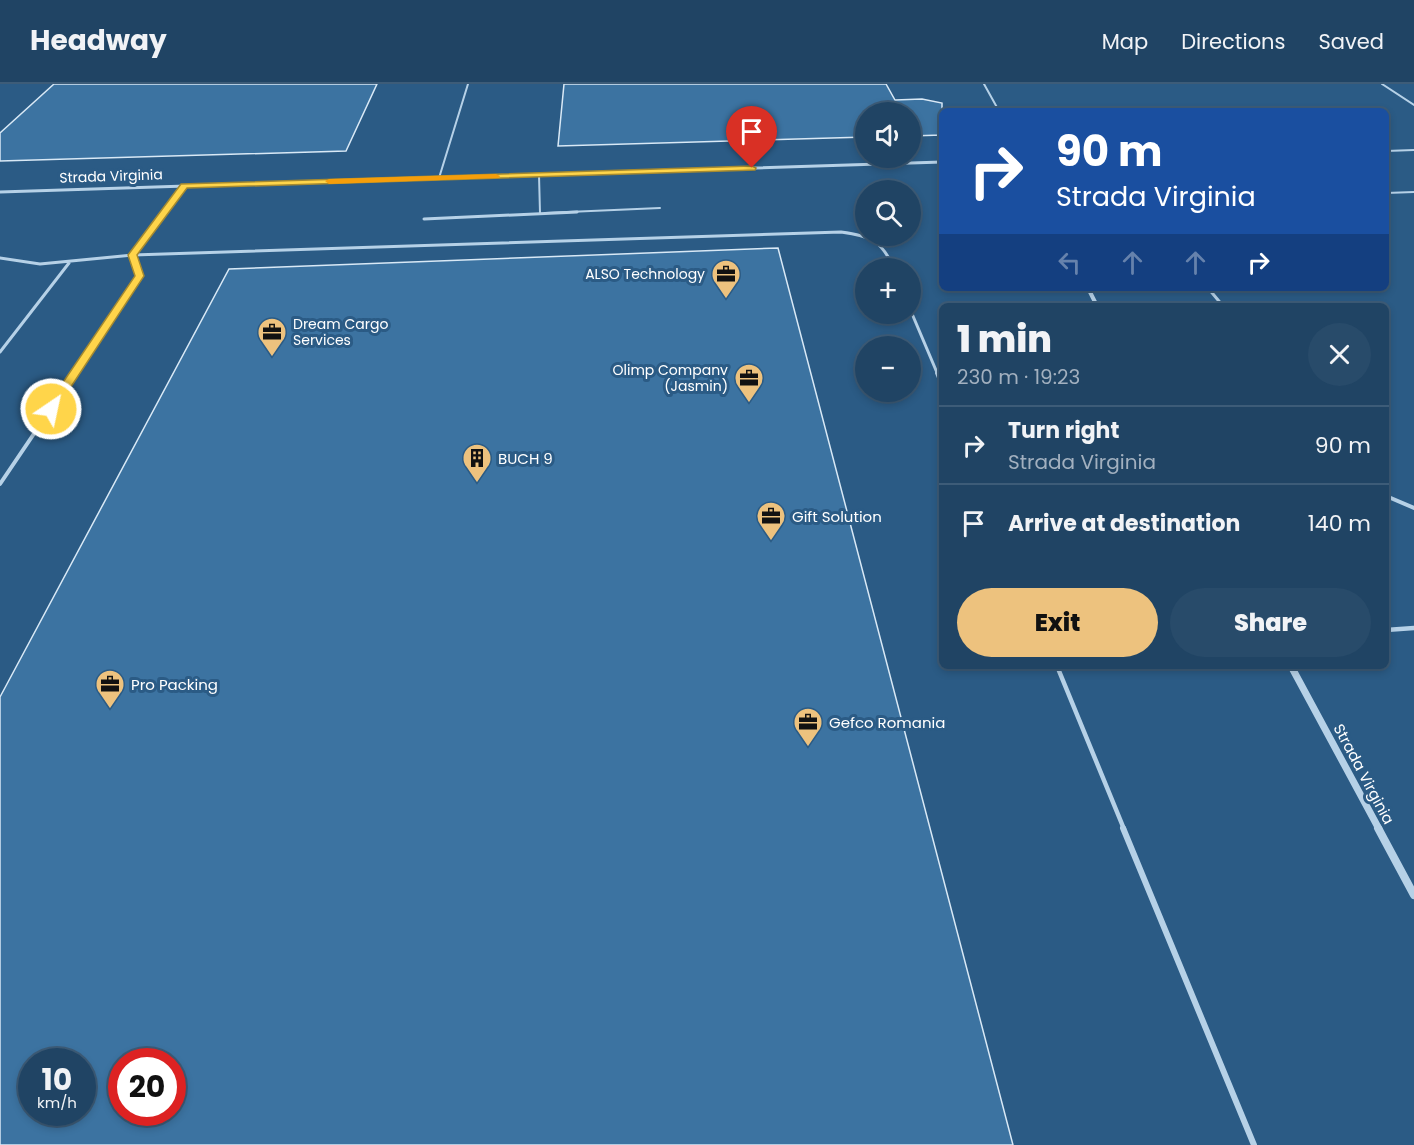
<!DOCTYPE html>
<meta charset="utf-8">
<style>
body{margin:0;font-family:Poppins,sans-serif;background:#284b6a;color:#f1f3f6;height:100vh;display:flex;flex-direction:column;font-size:22px;white-space:nowrap}
*{box-sizing:border-box;margin:0}
p{font-size:20px;color:#a2b0bf}
.icon{flex:none;width:33px;height:33px;fill:none;stroke:currentColor;stroke-width:2;stroke-linecap:round;stroke-linejoin:round}
.map{position:relative;flex:1;overflow:hidden}
.sheet{position:absolute;left:939px;top:219px;width:450px;height:366px;display:flex;flex-direction:column;background:#204464;border-radius:9px;box-shadow:0 3px 9px #0003,0 0 0 2px #3d5c78}
.sheet>*{flex:none}
.guide{position:absolute;left:939px;top:24px;width:450px;height:183px;border-radius:9px;box-shadow:0 3px 9px #0003,0 0 0 2px #3d5c78;background:#1a4fa0;color:#fff;overflow:hidden}
.fabs{position:absolute;left:855px;top:18px;display:grid;gap:12px}
.fabs a{display:grid;place-items:center;width:66px;height:66px;border-radius:50%;background:#204464;box-shadow:0 3px 9px #0003,0 0 0 2px #3d5c78;font-size:30px}
.speed{position:absolute;left:18px;top:964px;display:flex;gap:12px;font-size:30px;font-weight:700;text-align:center}
.speed>*{display:grid;place-content:center;width:78px;height:78px;border-radius:50%;background:#204464;box-shadow:0 3px 9px #0003,0 0 0 2px #3d5c78;line-height:1}
.speed small{font-size:15px;font-weight:400}
.speed .limit{border:9px solid #d22;background:#fff;color:#111}
.pin{position:absolute;display:grid;place-items:center;width:51px;height:51px;color:#fff;margin:-62px -26px;border-radius:50% 50% 50% 0;rotate:-45deg;box-shadow:0 0 6px #0007}
.pin .icon{rotate:45deg}
.me{position:absolute;width:66px;margin:-33px;rotate:34deg;stroke-linejoin:round;filter:drop-shadow(0 0 4px #0008)}
.turn{display:flex;align-items:center;gap:21px;height:126px;padding:0 18px;font-size:27px}
.turn .icon{width:78px;height:78px;stroke-width:2.5}
.turn b{display:block;font-size:42px;line-height:51px}
.lanes{display:flex;align-items:center;height:57px;padding:0 18px;background:#0003;justify-content:center;gap:30px;direction:ltr}
.lanes .off{opacity:.35}
.round{display:grid;place-items:center;flex:none;width:63px;height:63px;border-radius:32px;background:#284b6a}
.headline{display:flex;align-items:center;justify-content:space-between;height:102px;padding:0 18px}
h1{font-size:36px;font-weight:800;line-height:45px}
.cta{display:flex;gap:12px;margin-top:auto;padding:12px 18px}
.cta a{flex:1;height:69px;border-radius:36px;background:#edc27e;color:#111;font-size:24px;font-weight:800;line-height:69px;text-align:center}
.cta a+a{background:#284b6a;color:#f1f3f6}
ul{padding:0;list-style:none}
li{display:flex;align-items:center;gap:18px;height:78px;padding:0 18px;border-top:2px solid #3d5c78}
li div{flex:1}
li b{display:block;font-size:22px}
li em{font-style:normal}
header{display:flex;align-items:center;gap:36px;box-sizing:border-box;height:84px;padding:0 30px;background:#204464;border-bottom:2px solid #3d5c78}
header strong{font-size:28px}
nav{display:flex;gap:33px;margin-inline-start:auto;font-size:21px}
.map>svg:first-child{display:block}
.building{fill:#3c73a1;stroke:#d9e9f6;stroke-width:1.5;fill-rule:evenodd}
.lines{fill:none;stroke-linecap:round;stroke-linejoin:round}
.service-far4{stroke:#b6d1e7;stroke-width:2}
.service-far3{stroke:#b6d1e7;stroke-width:3}
.service-far2{stroke:#b6d1e7;stroke-width:4}
.service-far1{stroke:#b6d1e7;stroke-width:4.5}
.service{stroke:#b6d1e7;stroke-width:6}
.minor-far3{stroke:#b6d1e7;stroke-width:3}
.minor-far2{stroke:#b6d1e7;stroke-width:4}
.minor-far1{stroke:#b6d1e7;stroke-width:7}
.minor{stroke:#b6d1e7;stroke-width:8}
.route{fill:#ffd54a;stroke:#a68a30;stroke-width:1.5}
.slow{fill:#f59e0b}
.labels{text-anchor:middle;dominant-baseline:central;stroke-width:6;stroke-linejoin:round;paint-order:stroke}
.far-street-label{font-size:14px;fill:#fff;stroke:#2b5b85}
.far-poi-label{font-size:14px;fill:#fff;stroke:#2b5b85;text-anchor:end}
.poi-label{font-size:15px;fill:#fff;stroke:#2b5b85;text-anchor:start}
.street-label{font-size:15px;fill:#fff;stroke:#2b5b85}
</style>
<header>
<strong>Headway</strong>
<nav><a>Map</a><a>Directions</a><a>Saved</a></nav>
</header>
<div class="map">
<svg width="1414" height="1061" viewBox="0 0 1414 1061">
<rect width="100%" height="100%" fill="#2b5b85"/>
<path class="building" d="M54,0H377L346,67L0,77V49Z
M564,0H886L895,16L922,15L942,19V51L910,52V28H866V53L558,62Z
M778,164L1013,1061H0V613L229,185ZM32,978H82V1029H32ZM122,978H172V1029H122Z"/>
<g class="lines">
<path class="service-far4" d="M984,0L999,27
M1382,0L1414,21
M1386,67L1414,66
M539,91L540,129
M439,94L468,0
M1386,109L1414,108
M164,129L184,102
M545,129L660,124"/>
<path class="service-far3" d="M424,135L577,128
M133,171L165,128
M0,174L40,180L133,171L841,148C871,152 881,156 894,184
M1208,204L1223,222
M910,225L938,291
M0,268L69,179
M74,291L140,192L133,171"/>
<path class="service-far2" d="M937,289L942,301
M0,400L75,289
M1386,412L1414,424"/>
<path class="service-far1" d="M1386,546L1414,544
M1057,582L1124,745"/>
<path class="service" d="M1123,744L1254,1061"/>
<path class="minor-far3" d="M0,108L942,78"/>
<path class="minor-far2" d="M1088,204L1097,222"/>
<path class="minor-far1" d="M1291,582L1379,745"/>
<path class="minor" d="M1378,744L1414,811"/>
</g>
<path class="route" d="M752,82L756,84L755,86L187,104L137,171L144,192L55,327L51,328L45,325L135,192L128,171L181,100Z"/>
<path class="slow" d="M496,90L500,92L499,94L329,100L325,97L329,95Z"/>
<defs>
<g id="office-pin" transform="scale(1.5)"><path d="M0 17L-7.5 6A9.5 9.5 0 1 1 7.5 6Z" fill="#edc27e" stroke="#2b5b85"/><path d="M-6-3h4V-5.5h4V-3h4V5H-6ZM-1-4.5V-3h2v-1.5ZM-6 0V1H6V0Z" fill="#111"/></g>
<g id="building-pin" transform="scale(1.5)"><path d="M0 17L-7.5 6A9.5 9.5 0 1 1 7.5 6Z" fill="#edc27e" stroke="#2b5b85"/><path d="M-4-6H4V6H1V3H-1V6H-4ZM-2.5-4.3h1.7v1.8h-1.7ZM.8-4.3h1.7v1.8H.8ZM-2.5-1h1.7V.8h-1.7ZM.8-1h1.7V.8H.8Z" fill="#111"/></g>
</defs>
<g fill-rule="evenodd">
<use href="#office-pin" x="726" y="190"/>
<use href="#office-pin" x="272" y="248"/>
<use href="#office-pin" x="749" y="294"/>
<use href="#building-pin" x="477" y="374"/>
<use href="#office-pin" x="771" y="432"/>
<use href="#office-pin" x="110" y="600"/>
<use href="#office-pin" x="808" y="638"/>
</g>
<g class="labels">
<g class="far-street-label">
<text transform="translate(111 92) rotate(-2)">Strada Virginia</text>
</g>
<g class="far-poi-label">
<text x="705" y="190">ALSO Technology</text>
<text x="293" y="240" text-anchor="start">Dream Cargo<tspan x="293" dy="16">Services</tspan></text>
<text x="728" y="286">Olimp Company<tspan x="728" dy="16">(Jasmin)</tspan></text>
</g>
<g class="poi-label">
<text x="498" y="374">BUCH 9</text>
<text x="792" y="432">Gift Solution</text>
<text x="131" y="600">Pro Packing</text>
<text x="829" y="638">Gefco Romania</text>
</g>
<g class="street-label">
<text transform="translate(1364 690) rotate(62)">Strada Virginia</text>
</g>
</g>
</svg>
<div class="fabs">
<a><svg class="icon" aria-label="sound" viewBox="0 0 24 24"><path d="M4 9h4l5-4v14l-5-4H4zM17 9q2 3 0 6"/></svg></a>
<a><svg class="icon" aria-label="search" viewBox="0 0 24 24"><circle cx="10" cy="10" r="6"/><path d="M15 15l6 6"/></svg></a>
<a>+</a>
<a>−</a>
</div>
<div class="speed"><div>10<small>km/h</small></div><div class="limit">20</div></div>
<div class="pin" style="left:752px;top:84px;background:#d93025"><svg class="icon" aria-label="arrive" viewBox="0 0 24 24"><path d="M6 21V4h12l-3 4 3 4H6"/></svg></div>
<svg class="me" style="left:51px;top:325px" viewBox="-20 -20 40 40"><circle r="17" fill="#ffd54a" stroke="#fff" stroke-width="3"/><path d="M0-11L8 9 0 5-8 9z" fill="#fff"/></svg>
<div class="guide">
<div class="turn"><svg class="icon" aria-label="right" viewBox="0 0 24 24"><path d="M7 20v-9h11M14 6l5 5-5 5"/></svg><div><b>90 m</b>Strada Virginia</div></div>
<div class="lanes"><svg class="icon off" aria-label="left" viewBox="0 0 24 24"><path d="M17 20v-9H6M10 6l-5 5 5 5"/></svg><svg class="icon off" aria-label="ahead" viewBox="0 0 24 24"><path d="M12 20V5M6 11l6-6 6 6"/></svg><svg class="icon off" aria-label="ahead" viewBox="0 0 24 24"><path d="M12 20V5M6 11l6-6 6 6"/></svg><svg class="icon" aria-label="right" viewBox="0 0 24 24"><path d="M7 20v-9h11M14 6l5 5-5 5"/></svg></div>
</div>
<section class="sheet">
<div class="headline"><div><h1>1 min</h1><p>230 m · 19:23</p></div><a class="round"><svg class="icon" aria-label="close" viewBox="0 0 24 24"><path d="M6 6l12 12M18 6L6 18"/></svg></a></div>
<ul>
<li><svg class="icon" aria-label="right" viewBox="0 0 24 24"><path d="M7 20v-9h11M14 6l5 5-5 5"/></svg><div><b>Turn right</b><p>Strada Virginia</p></div><em>90 m</em></li>
<li><svg class="icon" aria-label="arrive" viewBox="0 0 24 24"><path d="M6 21V4h12l-3 4 3 4H6"/></svg><div><b>Arrive at destination</b></div><em>140 m</em></li>
</ul>
<div class="cta"><a>Exit</a><a>Share</a></div>
</section>
</div>
